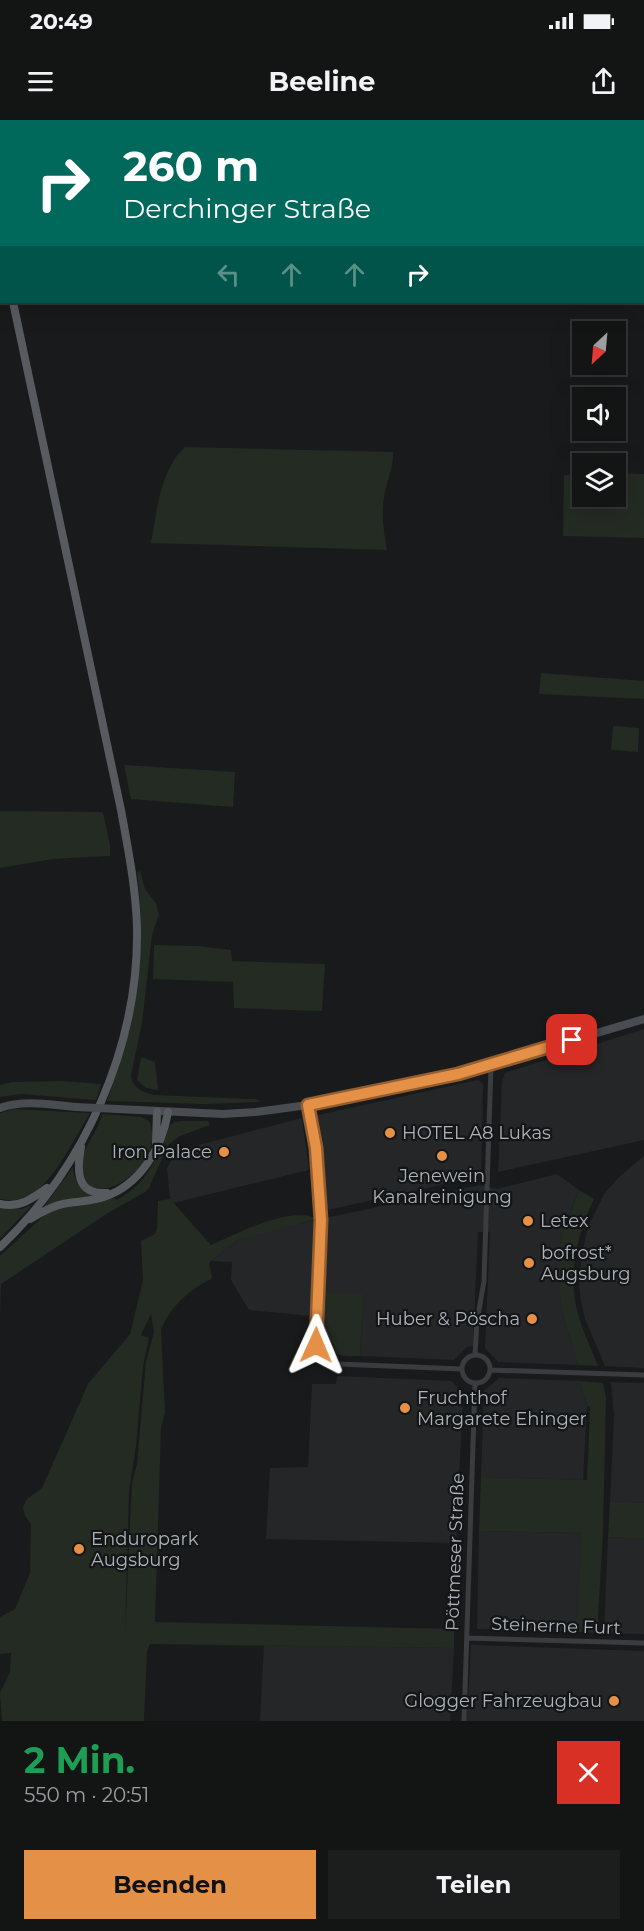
<!DOCTYPE html>
<html lang="de">
<meta charset="utf-8">
<style>
body{margin:0;font-family:Montserrat,sans-serif;background:#1c1d1d;color:#f1f3f6;height:100vh;display:flex;flex-direction:column;font-size:22px;white-space:nowrap}
*{box-sizing:border-box;margin:0}
p{font-size:20px;color:#9d9ea0}
.icon{flex:none;width:33px;height:33px;fill:none;stroke:currentColor;stroke-width:2;stroke-linecap:round;stroke-linejoin:round}
.map{position:relative;height:1601px;overflow:hidden}
.drawer{display:flex;flex-direction:column;background:#131414;flex:1}
.drawer>*{flex:none}
.banner{position:absolute;left:0px;top:0px;width:645px;height:183px;box-shadow:0 6px 24px #0002,0 0 0 2px #323334;background:#00695c;color:#fff;overflow:hidden}
.needle{width:39px;rotate:206deg}
.buttons{position:absolute;left:572px;top:201px;display:grid;gap:12px}
.buttons a{display:grid;place-items:center;width:54px;height:54px;border-radius:0px;background:#131414;box-shadow:0 6px 24px #0002,0 0 0 2px #323334;font-size:30px}
.pin{position:absolute;display:grid;place-items:center;width:51px;height:51px;color:#fff;margin:-26px;border-radius:12px;box-shadow:0 3px 9px #0006}
.me{position:absolute;width:66px;margin:-33px;rotate:1deg;stroke-linejoin:round;filter:drop-shadow(0 0 4px #0008)}
.turn{display:flex;align-items:center;gap:21px;height:126px;padding:0 24px;font-size:27px}
.turn .icon{width:78px;height:78px;stroke-width:2.5}
.turn b{display:block;font-size:42px;line-height:51px}
.lanes{display:flex;align-items:center;height:57px;padding:0 24px;background:#0003;justify-content:center;gap:30px;direction:ltr}
.lanes .off{opacity:.35}
.round{display:grid;place-items:center;flex:none;width:63px;height:63px;border-radius:0px;background:#1c1d1d}
.headline{display:flex;align-items:center;justify-content:space-between;height:102px;padding:0 24px}
h1{font-size:36px;font-weight:700;line-height:45px;color:#1e9e55}
.button{display:flex;gap:12px;margin-top:auto;padding:12px 24px}
.button a{flex:1;height:69px;border-radius:0px;background:#e59047;color:#111;font-size:24px;font-weight:700;line-height:69px;text-align:center}
.button a+a{background:#1c1d1d;color:#f1f3f6}
.status{display:flex;justify-content:space-between;align-items:center;height:42px;padding:0 30px;background:#131414;direction:ltr}
.status svg{height:16px;fill:currentColor}
header{display:flex;justify-content:space-between;align-items:center;height:78px;padding:0 24px;background:#131414;font-size:27px;font-weight:700}
.map>svg:first-child{display:block}
.built{fill:#252628}
.green{fill:#242b23;fill-rule:evenodd}
.lines{fill:none;stroke-linecap:round;stroke-linejoin:round}
.stream{stroke:#323d40;stroke-width:1.5}
.street{stroke:#3a3c40;stroke-width:5}
.secondary{stroke:#494c50;stroke-width:8}
.primary{stroke:#575a5f;stroke-width:8}
.secondary-bridge{stroke:#494c50;stroke-width:8}
.route-casing{stroke:#955e2e;stroke-width:15}
.route{stroke:#e59047;stroke-width:10}
.poi-dot{fill:#e59047;stroke:#141516;stroke-width:2}
.labels{text-anchor:middle;dominant-baseline:central;stroke-width:4.5;stroke-linejoin:round;paint-order:stroke}
.poi-label{font-size:18px;fill:#adb3ba;stroke:#141516;text-anchor:start}
.street-label{font-size:18px;fill:#adb3ba;stroke:#141516}
</style>
<div class="status"><b>20:49</b><svg viewBox="0 0 49 12"><path d="M0 12V9h3v3zM5 12V6h3v6zM10 12V3h3v9zM15 12V0h3v12zM26 1h20v11H26zM47 4h2v5h-2z"/></svg></div>
<header><svg class="icon" aria-label="menu" viewBox="0 0 24 24"><path d="M4 6h16M4 12h16M4 18h16"/></svg>Beeline<svg class="icon" aria-label="share" viewBox="0 0 24 24"><path d="M12 15V3M7 8l5-5 5 5M5 13v7h14v-7"/></svg></header>
<div class="map">
<svg width="644" height="1601" viewBox="0 0 644 1601">
<rect width="100%" height="100%" fill="#191a1b"/>
<path class="built" d="M644,909V1020L498,1052L502,962L505,953Z
M478,960L483,964L481,1056L323,1091L318,995Z
M302,998L309,1050L173,1083L170,1079L167,1048L176,1031Z
M644,1036V1248L605,1246L585,1199L581,1182L579,1165L582,1132L589,1105L604,1074L618,1058Z
M557,1054L579,1070L571,1090L562,1191L578,1245L498,1242L485,1228L490,1112H478L473,1226L467,1227L454,1240L360,1236L363,1174L325,1172L326,1147H314L311,1196L249,1190L231,1160L232,1142L211,1141L238,1120L265,1111L480,1065L497,1069Z
M337,1256L451,1261L463,1272L456,1423L266,1419L270,1348L308,1347L312,1264H336Z
M499,1258L579,1261L587,1286L583,1360L481,1357L484,1271Z
M611,1262L644,1263V1383L610,1381L614,1296Z
M479,1411L583,1413L577,1498L570,1509L565,1511L477,1509Z
M608,1417L644,1419V1514L604,1513Z
M264,1525L454,1528L450,1601H260Z
M471,1525L644,1531V1601H467Z"/>
<path class="green" d="M213,0H509L512,1L213,2Z
M185,327L393,332C394,347 386,362 384,378C381,395 384,413 387,430L151,423C157,391 160,350 185,327Z
M615,353L644,354V418L563,416L564,355L582,354V376H615Z
M541,553L644,561V579L539,574Z
M613,606L639,608L638,632L611,630Z
M124,645L235,652L233,687L131,679Z
M0,691L103,692L110,725V736L53,739L0,748Z
M140,751L145,769L156,783L159,795L152,815L142,903L131,955C132,968 142,972 154,975L249,979H256L261,982L203,984L107,981C135,905 148,833 137,752Z
M154,825L197,826L231,830L232,841L325,844L322,891L234,888L233,862L153,859Z
M141,937L155,942L158,970L146,968L137,960Z
M63,961L101,964L96,980L21,974L0,977V965L12,962Z
M14,989L90,993C75,1017 51,1069 24,1078C16,1081 8,1080 0,1079V993Z
M102,994L141,997L149,1001C171,1048 77,1104 82,1040C83,1028 99,1010 102,994Z
M182,1001H208L210,1005L180,1016L168,1025L149,1068L145,1072L108,1093L1,1164L0,1196V1136L47,1093L63,1087L115,1078L116,1080C147,1065 158,1036 170,1006L174,1002Z
M73,1047C74,1062 81,1070 95,1076L67,1079L43,1088Z
M579,1070L594,1079C576,1116 567,1157 579,1198C584,1214 592,1230 598,1246L578,1245L562,1191L559,1164L562,1115Z
M170,1079L211,1125C236,1114 293,1084 317,1099L238,1120L211,1141L209,1144L212,1157L211,1159C189,1170 172,1185 161,1209L165,1293L161,1307L155,1502L454,1509V1528L150,1524L147,1531L144,1601H2L0,1573L10,1552L11,1533L0,1534V1497L15,1489L30,1453L31,1404L25,1396L23,1387L27,1379L42,1368L88,1264L130,1214L143,1160L141,1121L155,1114L157,1108L158,1081ZM151,1194L154,1212L146,1241L137,1344L132,1362L125,1514L129,1371L136,1326L143,1246L149,1218L141,1215Z
M32,1085L0,1119V1088L21,1089Z
M325,1172L363,1173L360,1236C353,1236 343,1237 337,1234C320,1227 326,1188 325,1172Z
M579,1261L603,1263L606,1277L603,1414L597,1513L565,1511L570,1509L577,1497L582,1413L479,1411L481,1357L587,1360L590,1287L587,1286Z
M610,1381L644,1383V1419L608,1417Z"/>
<g class="lines">
<path class="stream" d="M224,2V0"/>
<path class="street" d="M308,985L316,1028L321,1100L316,1213C316,1230 321,1239 338,1244L462,1249
M475,1235L477,1201L484,1161L491,946
M462 1249a14 14 0 1 1 28 0a14 14 0 1 1-28 0Z
M490,1250L644,1255
M467,1518L644,1523
M464,1601L475,1263"/>
<path class="secondary" d="M0,988C23,979 52,985 76,987
M118,989L223,994L256,992L308,985L458,954L644,899"/>
<path class="primary" d="M0,119L2,126
M156,1023L157,992
M81,1027C77,1049 75,1075 107,1073
M0,1084C20,1088 32,1079 47,1068
M30,1099C42,1092 54,1085 68,1083C80,1081 93,1081 104,1077C140,1065 162,1028 168,992
M0,1127C85,1047 139,926 137,808C136,768 128,729 121,690L13,182"/>
<path class="secondary-bridge" d="M76,987L118,989"/>
</g>
<g class="lines">
<g class="route-casing">
<path id="route" d="M316,1225L321,1100L316,1028L308,985L458,954L572,920"/>
</g>
<use href="#route" class="route"/>
</g>
<g class="poi-dot">
<circle cx="390" cy="1013" r="6"/>
<circle cx="224" cy="1032" r="6"/>
<circle cx="442" cy="1036" r="6"/>
<circle cx="528" cy="1101" r="6"/>
<circle cx="529" cy="1143" r="6"/>
<circle cx="532" cy="1199" r="6"/>
<circle cx="405" cy="1288" r="6"/>
<circle cx="79" cy="1429" r="6"/>
<circle cx="614" cy="1581" r="6"/>
</g>
<g class="labels">
<g class="poi-label">
<text x="402" y="1013">HOTEL A8 Lukas</text>
<text x="212" y="1032" text-anchor="end">Iron Palace</text>
<text x="442" y="1056" text-anchor="middle">Jenewein<tspan x="442" dy="21">Kanalreinigung</tspan></text>
<text x="540" y="1101">Letex</text>
<text x="541" y="1133">bofrost*<tspan x="541" dy="21">Augsburg</tspan></text>
<text x="520" y="1199" text-anchor="end">Huber &amp; Pöscha</text>
<text x="417" y="1278">Fruchthof<tspan x="417" dy="21">Margarete Ehinger</tspan></text>
<text x="91" y="1419">Enduropark<tspan x="91" dy="21">Augsburg</tspan></text>
<text x="602" y="1581" text-anchor="end">Glogger Fahrzeugbau</text>
</g>
<g class="street-label">
<text transform="translate(455 1432) rotate(-88)">Pöttmeser Straße</text>
<text transform="translate(556 1506) rotate(2)">Steinerne Furt</text>
</g>
</g>
</svg>
<div class="buttons">
<a><svg class="needle" viewBox="-14 -14 28 28"><path d="M0-13l5 13h-10z" fill="#e53935"/><path d="M0 13l5-13h-10z" fill="#9d9ea0"/></svg></a>
<a><svg class="icon" aria-label="sound" viewBox="0 0 24 24"><path d="M4 9h4l5-4v14l-5-4H4zM17 9q2 3 0 6"/></svg></a>
<a><svg class="icon" aria-label="layers" viewBox="0 0 24 24"><path d="M12 4l9 5-9 5-9-5zM3 14l9 5 9-5"/></svg></a>
</div>
<div class="pin" style="left:572px;top:920px;background:#d93025"><svg class="icon" aria-label="arrive" viewBox="0 0 24 24"><path d="M6 21V4h12l-3 4 3 4H6"/></svg></div>
<svg class="me" style="left:316px;top:1225px" viewBox="-20 -20 40 40"><path d="M0-17L14 15 0 8-14 15z" fill="#e59047" stroke="#fff" stroke-width="4"/></svg>
<div class="banner">
<div class="turn"><svg class="icon" aria-label="right" viewBox="0 0 24 24"><path d="M7 20v-9h11M14 6l5 5-5 5"/></svg><div><b>260 m</b>Derchinger Straße</div></div>
<div class="lanes"><svg class="icon off" aria-label="left" viewBox="0 0 24 24"><path d="M17 20v-9H6M10 6l-5 5 5 5"/></svg><svg class="icon off" aria-label="ahead" viewBox="0 0 24 24"><path d="M12 20V5M6 11l6-6 6 6"/></svg><svg class="icon off" aria-label="ahead" viewBox="0 0 24 24"><path d="M12 20V5M6 11l6-6 6 6"/></svg><svg class="icon" aria-label="right" viewBox="0 0 24 24"><path d="M7 20v-9h11M14 6l5 5-5 5"/></svg></div>
</div>
</div>
<section class="drawer">
<div class="headline"><div><h1>2 Min.</h1><p>550 m · 20:51</p></div><a class="round" style="background:#d93025;color:#fff"><svg class="icon" aria-label="close" viewBox="0 0 24 24"><path d="M6 6l12 12M18 6L6 18"/></svg></a></div>
<div class="button"><a>Beenden</a><a>Teilen</a></div>
</section>
